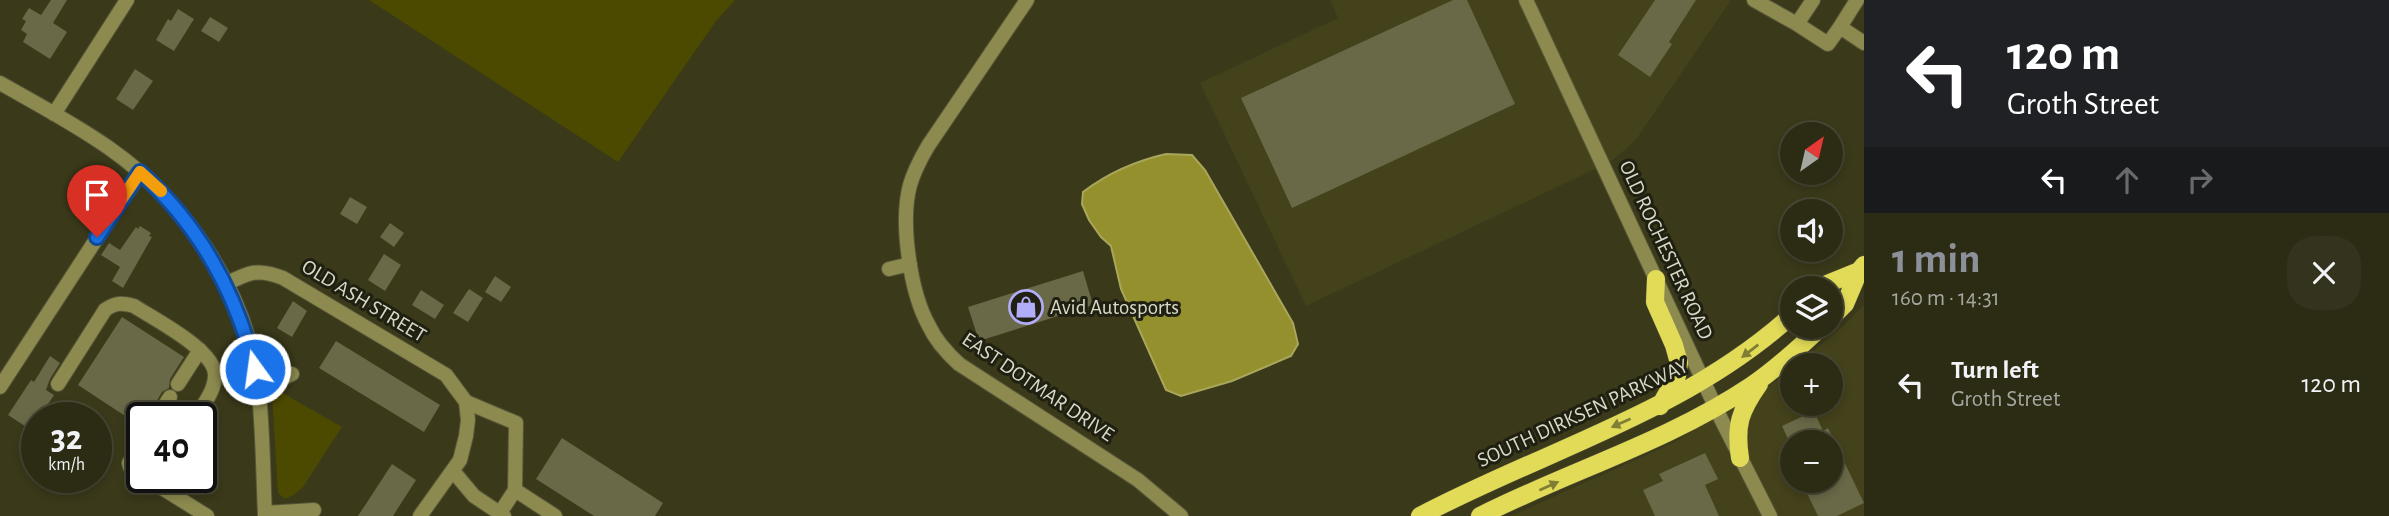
<!DOCTYPE html>
<meta charset="utf-8">
<style>
body{margin:0;font-family:"Alegreya Sans",sans-serif;background:#34331d;color:#f1f3f6;height:100vh;display:flex;flex-direction:column;font-size:26px;white-space:nowrap}
*{box-sizing:border-box;margin:0}
p{font-size:23px;color:#a6a7a0}
.icon{flex:none;width:38px;height:38px;fill:none;stroke:currentColor;stroke-width:2;stroke-linecap:round;stroke-linejoin:round}
.map{position:relative;flex:1;overflow:hidden}
.side{display:flex;flex-direction:column;background:#2c2b14;width:525px}
.side>*{flex:none}
.hud{background:#202124;color:#fff;overflow:hidden}
.needle{width:46px;rotate:34deg}
.fabs{position:absolute;left:1780px;top:122px;display:grid;gap:14px}
.fabs a{display:grid;place-items:center;width:63px;height:63px;border-radius:50%;background:#2c2b14;box-shadow:0 4px 10px #0003,0 0 0 2px #484734;font-size:35px}
.speed{position:absolute;left:21px;top:402px;display:flex;gap:14px;font-size:35px;font-weight:700;text-align:center}
.speed>*{display:grid;place-content:center;width:91px;height:91px;border-radius:50%;background:#2c2b14;box-shadow:0 4px 10px #0003,0 0 0 2px #484734;line-height:1}
.speed small{font-size:18px;font-weight:400}
.speed .limit{border:4px solid #111;border-radius:10px;background:#fff;color:#111}
.pin{position:absolute;display:grid;place-items:center;width:60px;height:60px;color:#fff;margin:-72px -30px;border-radius:50% 50% 50% 0;rotate:-45deg;box-shadow:0 0 7px #0007}
.pin .icon{rotate:45deg}
.me{position:absolute;width:77px;margin:-38px;rotate:346deg;stroke-linejoin:round;filter:drop-shadow(0 0 5px #0008)}
.turn{display:flex;align-items:center;gap:24px;height:147px;padding:0 28px;font-size:32px}
.turn .icon{width:91px;height:91px;stroke-width:2.5}
.turn b{display:block;font-size:49px;line-height:60px}
.lanes{display:flex;align-items:center;height:66px;padding:0 28px;background:#0003;justify-content:center;gap:35px;direction:ltr}
.lanes .off{opacity:.35}
.round{display:grid;place-items:center;flex:none;width:74px;height:74px;border-radius:28px;background:#34331d}
.head{display:flex;align-items:center;justify-content:space-between;height:119px;padding:0 28px}
h1{font-size:42px;font-weight:700;line-height:52px;color:#8c9099}
ul{padding:0;list-style:none}
li{display:flex;align-items:center;gap:21px;height:105px;padding:0 28px}
li div{flex:1}
li b{display:block;font-size:26px}
li em{font-style:normal}
main{display:flex;flex:1;min-height:0}
.map>svg:first-child{display:block}
.built{fill:#44421b;fill-rule:evenodd}
.green{fill:#4c4900}
.water{fill:#94902e;stroke:#a9a65c;stroke-width:2}
.building{fill:#696847}
.lines{fill:none;stroke-linecap:round;stroke-linejoin:round}
.minor-casing{stroke:#575639;stroke-width:16}
.major-casing{stroke:#575639;stroke-width:19}
.minor{stroke:#8c8a4f;stroke-width:14}
.major{stroke:#e1db58;stroke-width:18}
.oneway{fill:#807e35}
.route-casing{stroke:#114b97;stroke-width:18}
.route{stroke:#1a73e8;stroke-width:12}
.slow{stroke:#f59e0b;stroke-width:12}
.labels{text-anchor:middle;dominant-baseline:central;stroke-width:6;stroke-linejoin:round;paint-order:stroke}
.street-label{font-size:21px;fill:#d9d9c7;stroke:#202012}
.poi-label{font-size:21px;fill:#d9d9c7;stroke:#202012;text-anchor:start}
</style>
<main>
<div class="map">
<svg width="1864" height="516" viewBox="0 0 1864 516">
<rect width="100%" height="100%" fill="#3a391a"/>
<path class="built" d="M1330,0H1731L1635,141L1610,162L1306,306L1200,83L1338,18Z
M1864,305V516H1511L1675,442L1775,382L1792,368V404H1830V366H1795L1842,327ZM1792,443H1830V481H1792Z"/>
<path class="green" d="M369,0H735L716,21L618,162Z
M281,392L342,427L303,487L294,495L285,499L278,493L272,393Z"/>
<path class="water" d="M1166,154L1192,155L1205,170L1293,323L1298,344L1291,356L1232,381L1181,396L1166,390L1121,289L1111,246L1101,237L1089,220L1082,204L1083,192C1108,173 1135,161 1166,154Z"/>
<path class="building" d="M51,0H67L53,23L67,32L50,59L23,42L27,34L21,30L26,21L22,19L29,8L41,15Z
M1453,0H1467L1515,104L1292,208L1241,98Z
M1655,0H1696L1669,42L1672,44L1650,77L1618,55Z
M178,9L194,19L174,51L156,40L168,19L171,21Z
M210,17L228,28L219,42L201,31Z
M135,69L153,81L133,110L116,99Z
M350,197L367,207L357,224L340,214Z
M390,223L404,233L394,247L380,237Z
M140,226L151,233L149,236L152,237L123,288L112,281L120,267L101,255L109,243L120,250L136,227L138,229Z
M384,254L401,265L385,291L368,280Z
M1083,271L1093,305L979,341L968,307Z
M495,276L511,287L501,302L485,292Z
M469,289L483,298L468,322L453,313Z
M421,290L444,305L435,319L412,305Z
M293,301L307,311L292,337L277,328Z
M122,317L184,357L170,379L169,388L162,392L147,418H142V427L78,385Z
M336,341L440,405L424,432L319,368Z
M50,356L60,363L50,379L46,390L54,395L31,430L8,415L31,380L34,382Z
M1814,411L1823,431L1828,428L1864,503L1837,516H1818L1801,481H1830V443H1790L1782,426Z
M562,438L663,503L655,516H594L536,479Z
M1705,453L1718,479L1705,485L1719,516H1655L1643,490L1663,481L1659,474Z
M392,464L416,480L393,516H358Z"/>
<g class="lines">
<g class="minor-casing">
<path id="minor" d="M1027,0L928,146C921,158 914,171 910,185C900,222 910,292 929,326C936,341 947,353 959,364L1138,480L1181,516
M1526,0L1721,419L1770,516
M1754,0L1797,24
M1813,0L1797,24L1828,44L1840,27
M1857,0L1840,27L1864,43
M0,83C37,104 75,124 109,148C186,202 246,289 258,384C263,427 263,472 265,516
M54,114L127,0
M889,269L910,264
M226,284C249,272 258,268 283,278L446,375L466,402L468,420L466,436L460,460L420,516
M258,383L277,381L292,374
M58,384L105,310C116,302 122,303 134,306C154,319 215,350 215,375C215,391 203,405 195,418
M178,384L200,350
M0,387L140,172
M466,402L516,423L515,490
M157,418L170,397
M142,442L129,463L130,467L142,475
M453,471L474,496L504,516
M146,478L207,516
M265,513L314,510
M500,513L515,490L555,516"/>
</g>
<g class="major-casing">
<path id="major" d="M1656,279L1655,302L1674,345L1679,363L1677,376L1660,406
M1821,289L1827,284L1859,271
M1830,319L1845,304L1859,271L1864,265
M1740,458C1735,425 1740,411 1759,384
M1420,516C1545,450 1685,412 1792,315
M1480,516C1569,471 1667,442 1751,386C1776,369 1799,348 1821,327"/>
</g>
<use href="#minor" class="minor"/>
<use href="#major" class="major"/>
</g>
<defs><path id="oneway-solid" d="M-6-.8H1V-3.2L6.5 0L1 3.2V.8H-6Z" transform="scale(1.75)"/></defs>
<g class="oneway">
<use href="#oneway-solid" transform="translate(1750 351) rotate(142)"/>
<use href="#oneway-solid" transform="translate(1621 423) rotate(156)"/>
<use href="#oneway-solid" transform="translate(1549 486) rotate(-24)"/>
</g>
<g class="lines">
<g class="route-casing">
<path id="route" d="M97,237L140,172C200,226 236,292 255,369"/>
</g>
<use href="#route" class="route"/>
<path class="slow" d="M121,200L140,172L161,191"/>
</g>
<defs>
<g id="shop-ring" transform="scale(1.75)"><circle r="9.5" fill="#202012" stroke="#b2adf9" stroke-width="1.5"/><path d="M-5-2.5h2.3a2.7 3.5 0 0 1 5.4 0H5L5.5 6h-11ZM-1.5-2.5h3a1.5 2.3 0 0 0-3 0Z" fill="#b2adf9"/></g>
</defs>
<g fill-rule="evenodd">
<use href="#shop-ring" x="1026" y="307"/>
</g>
<g class="labels">
<g class="street-label">
<text transform="translate(1666 250) rotate(65)">OLD ROCHESTER ROAD</text>
<text transform="translate(364 301) rotate(31)">OLD ASH STREET</text>
<text transform="translate(1038 387) rotate(34)">EAST DOTMAR DRIVE</text>
<text transform="translate(1583 413) rotate(-25)">SOUTH DIRKSEN PARKWAY</text>
</g>
<g class="poi-label">
<text x="1050" y="307">Avid Autosports</text>
</g>
</g>
</svg>
<div class="fabs">
<a><svg class="needle" viewBox="-14 -14 28 28"><path d="M0-13l5 13h-10z" fill="#e53935"/><path d="M0 13l5-13h-10z" fill="#a6a7a0"/></svg></a>
<a><svg class="icon" aria-label="sound" viewBox="0 0 24 24"><path d="M4 9h4l5-4v14l-5-4H4zM17 9q2 3 0 6"/></svg></a>
<a><svg class="icon" aria-label="layers" viewBox="0 0 24 24"><path d="M12 4l9 5-9 5-9-5zM3 14l9 5 9-5"/></svg></a>
<a>+</a>
<a>−</a>
</div>
<div class="speed"><div>32<small>km/h</small></div><div class="limit">40</div></div>
<div class="pin" style="left:97px;top:237px;background:#d93025"><svg class="icon" aria-label="arrive" viewBox="0 0 24 24"><path d="M6 21V4h12l-3 4 3 4H6"/></svg></div>
<svg class="me" style="left:255px;top:369px" viewBox="-20 -20 40 40"><circle r="17" fill="#1a73e8" stroke="#fff" stroke-width="3"/><path d="M0-11L8 9 0 5-8 9z" fill="#fff"/></svg>
</div>
<section class="side">
<div class="hud">
<div class="turn"><svg class="icon" aria-label="left" viewBox="0 0 24 24"><path d="M17 20v-9H6M10 6l-5 5 5 5"/></svg><div><b>120 m</b>Groth Street</div></div>
<div class="lanes"><svg class="icon" aria-label="left" viewBox="0 0 24 24"><path d="M17 20v-9H6M10 6l-5 5 5 5"/></svg><svg class="icon off" aria-label="ahead" viewBox="0 0 24 24"><path d="M12 20V5M6 11l6-6 6 6"/></svg><svg class="icon off" aria-label="right" viewBox="0 0 24 24"><path d="M7 20v-9h11M14 6l5 5-5 5"/></svg></div>
</div>
<div class="head"><div><h1>1 min</h1><p>160 m · 14:31</p></div><a class="round"><svg class="icon" aria-label="close" viewBox="0 0 24 24"><path d="M6 6l12 12M18 6L6 18"/></svg></a></div>
<ul>
<li><svg class="icon" aria-label="left" viewBox="0 0 24 24"><path d="M17 20v-9H6M10 6l-5 5 5 5"/></svg><div><b>Turn left</b><p>Groth Street</p></div><em>120 m</em></li>
</ul>
</section>
</main>
